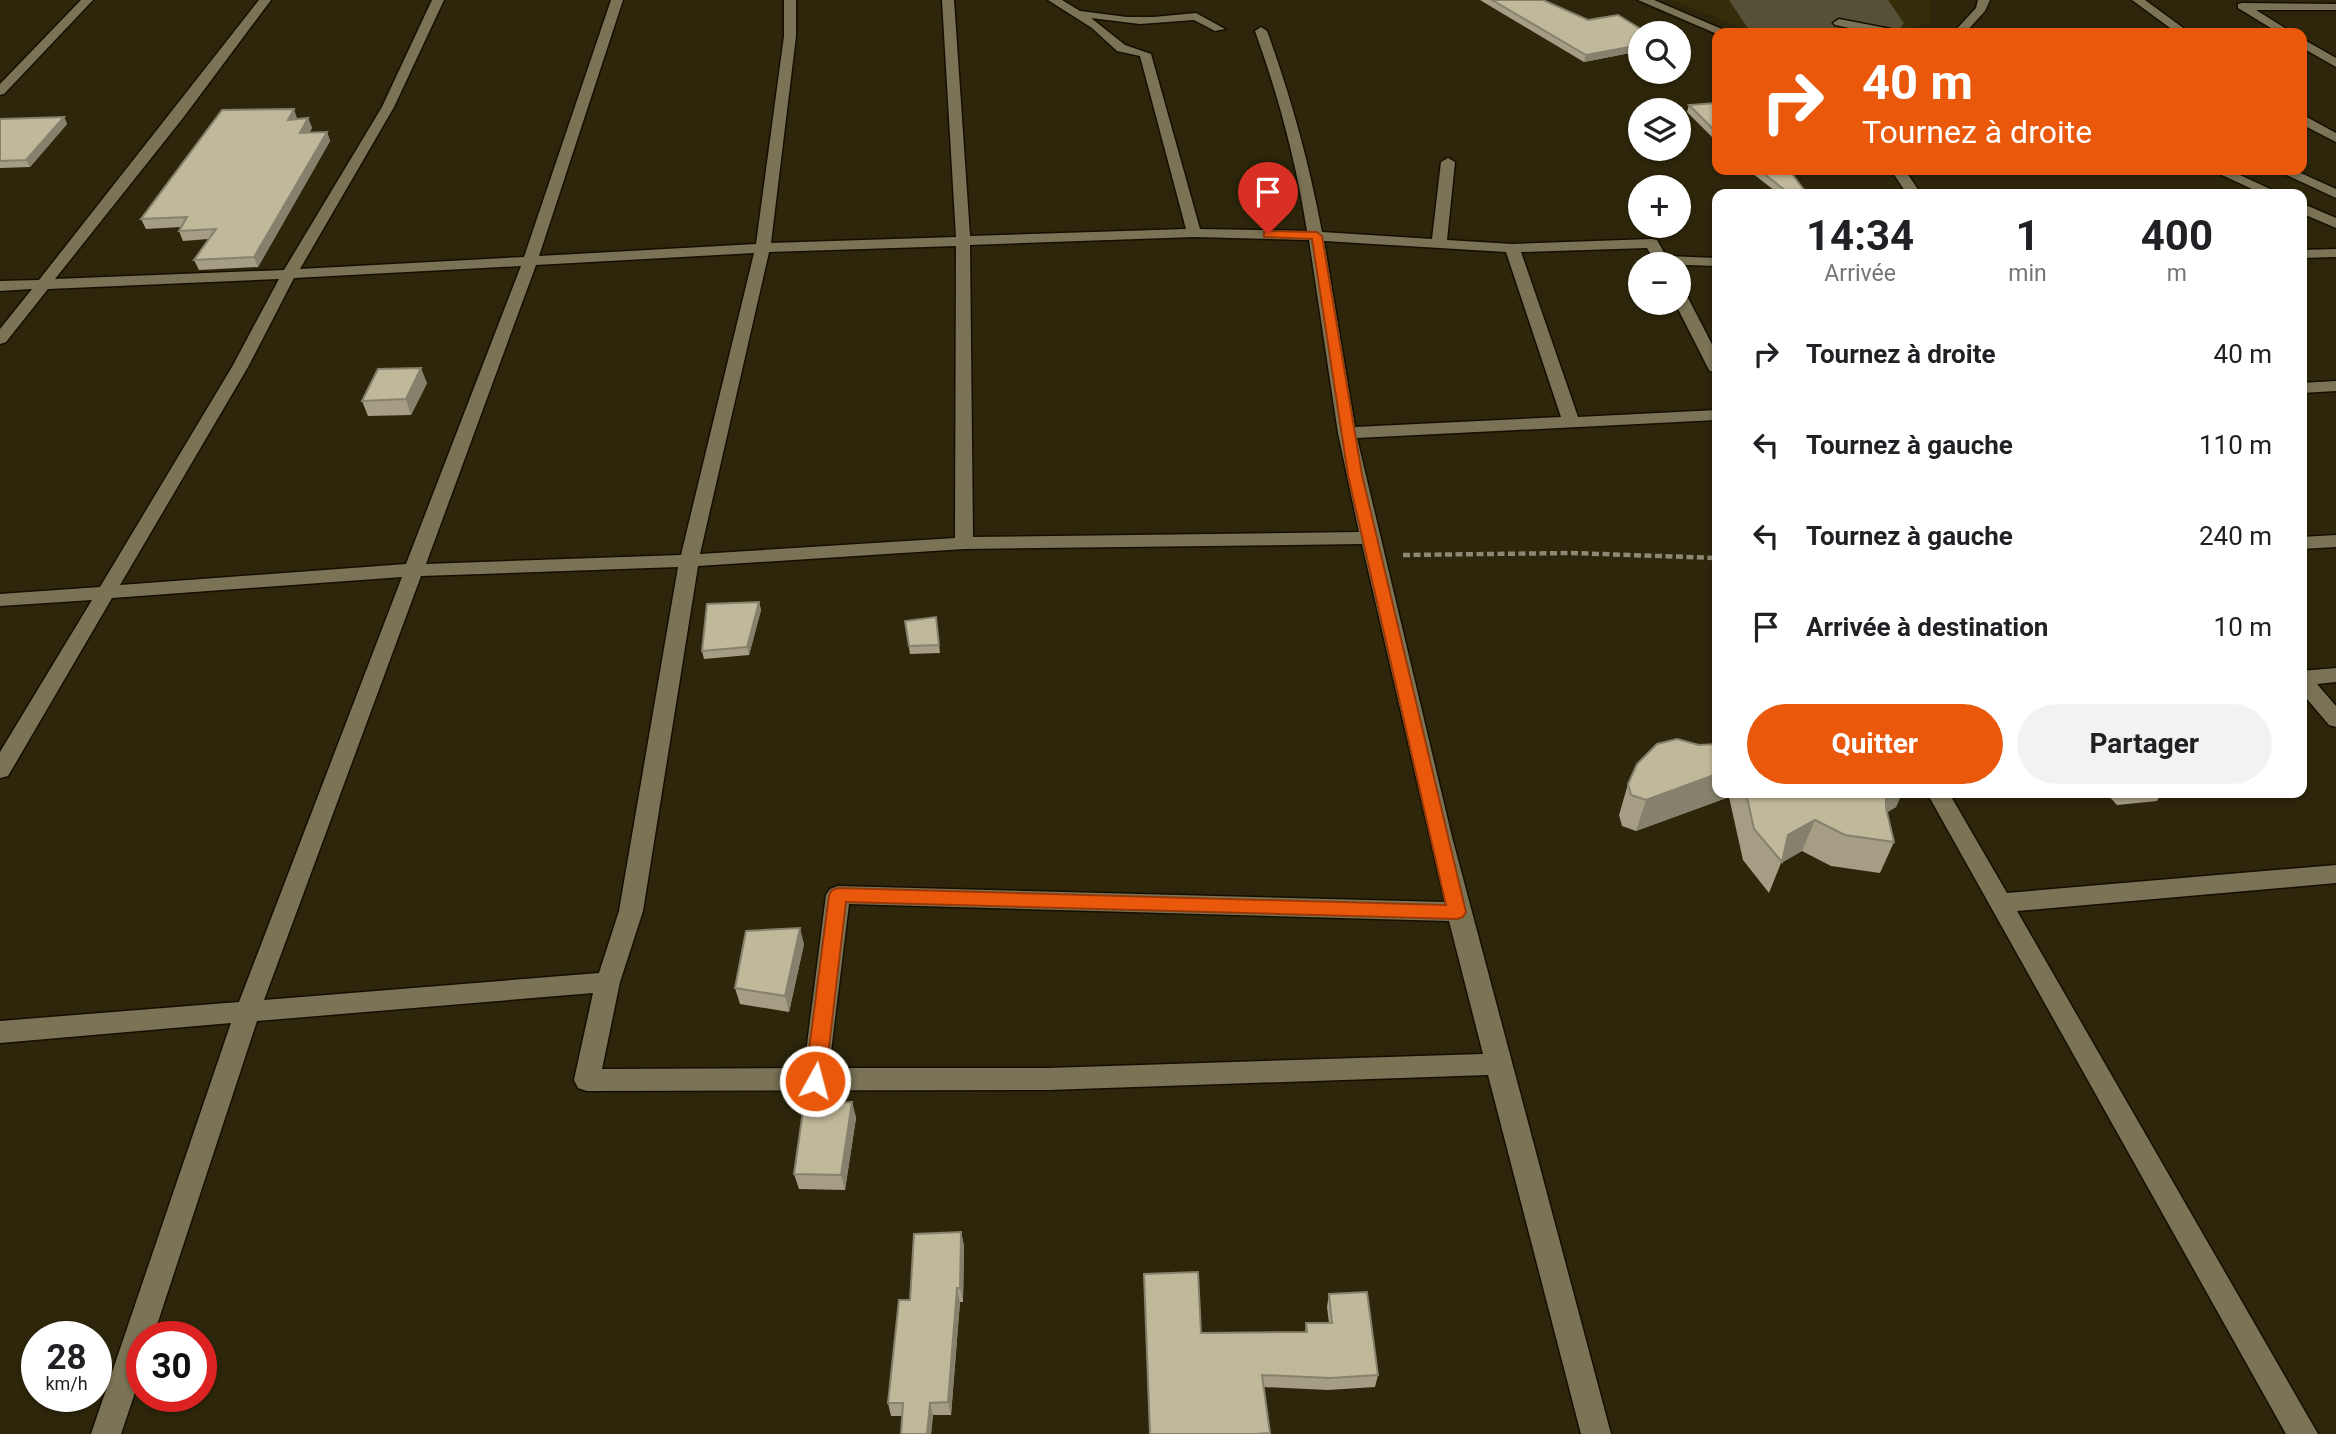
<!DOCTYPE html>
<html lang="fr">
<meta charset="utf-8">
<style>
body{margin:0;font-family:Roboto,sans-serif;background:#f2f2f2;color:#202124;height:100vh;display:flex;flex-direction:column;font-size:26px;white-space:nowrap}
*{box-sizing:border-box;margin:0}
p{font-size:23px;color:#757577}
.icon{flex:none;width:38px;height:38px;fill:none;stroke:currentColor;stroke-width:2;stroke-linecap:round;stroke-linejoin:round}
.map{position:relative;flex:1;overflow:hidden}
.side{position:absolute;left:1712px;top:189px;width:595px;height:609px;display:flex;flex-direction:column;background:#fff;border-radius:14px;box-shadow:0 2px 5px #0004}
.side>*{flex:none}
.banner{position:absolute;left:1712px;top:28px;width:595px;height:147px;border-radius:14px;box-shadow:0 2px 5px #0004;background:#ea580c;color:#fff;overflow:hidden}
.tools{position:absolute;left:1628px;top:21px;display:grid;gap:14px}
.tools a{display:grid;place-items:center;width:63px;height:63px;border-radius:50%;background:#fff;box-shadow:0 2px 5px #0004;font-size:35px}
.speed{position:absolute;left:21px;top:1321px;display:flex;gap:14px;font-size:35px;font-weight:700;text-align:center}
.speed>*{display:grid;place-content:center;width:91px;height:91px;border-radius:50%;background:#fff;box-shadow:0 2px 5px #0004;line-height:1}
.speed small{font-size:18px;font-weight:400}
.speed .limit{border:10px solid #d22;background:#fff;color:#111}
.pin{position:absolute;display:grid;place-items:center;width:60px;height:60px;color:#fff;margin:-72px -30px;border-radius:50% 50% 50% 0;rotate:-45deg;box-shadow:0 0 7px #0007}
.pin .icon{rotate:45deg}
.me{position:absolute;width:77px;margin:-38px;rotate:7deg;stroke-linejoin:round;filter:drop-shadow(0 0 5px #0008)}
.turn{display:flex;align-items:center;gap:24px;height:147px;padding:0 35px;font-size:32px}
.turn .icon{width:91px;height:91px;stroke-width:2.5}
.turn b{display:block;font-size:49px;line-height:60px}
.eta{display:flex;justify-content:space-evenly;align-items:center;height:119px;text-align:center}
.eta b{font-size:42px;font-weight:700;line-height:49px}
.primary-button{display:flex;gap:14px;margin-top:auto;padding:14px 35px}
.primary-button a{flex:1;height:80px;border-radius:42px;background:#ea580c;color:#fff;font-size:28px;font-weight:700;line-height:80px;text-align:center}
.primary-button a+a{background:#f2f2f2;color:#202124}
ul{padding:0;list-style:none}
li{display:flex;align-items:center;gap:21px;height:91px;padding:0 35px}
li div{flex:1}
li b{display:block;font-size:26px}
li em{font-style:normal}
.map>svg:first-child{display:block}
.built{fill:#352d09}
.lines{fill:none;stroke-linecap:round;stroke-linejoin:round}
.runway{fill:#565038;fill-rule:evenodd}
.minor-casing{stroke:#150f00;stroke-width:3}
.path{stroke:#8d8873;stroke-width:4.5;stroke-dasharray:7 3.5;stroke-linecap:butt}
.minor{fill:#7a7356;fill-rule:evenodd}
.wall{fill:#a59e84}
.shaded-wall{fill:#86816c}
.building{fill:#c0b89a;stroke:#86816c;stroke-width:2}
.route{fill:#ea580c;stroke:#983908;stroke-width:2}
</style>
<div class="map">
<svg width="2336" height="1434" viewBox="0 0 2336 1434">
<rect width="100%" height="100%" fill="#2d260b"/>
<path class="built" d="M1673,0H1930L1931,22L1897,33H1755Z"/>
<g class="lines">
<path class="runway" d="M1729,0H1888L1904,23L1897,33H1759L1747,27Z"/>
<g class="minor-casing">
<path id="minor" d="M81,0H93L4,94L0,95V84Z
M259,0H271L183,118L55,279L284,270L382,107L432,0H444L394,107L300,269L524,257L611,0H623L539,256L756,244L784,36V0H796V36L771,243L956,237L942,0H954L970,236L1186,229L1140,56L1117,51L1092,28L1048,0H1062L1080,11L1127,17H1154L1196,13L1225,29L1215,31L1194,20L1140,24L1091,18L1125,45L1151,54L1200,229L1307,231C1296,162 1279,97 1255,31L1261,27L1267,31C1291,97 1309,163 1322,232L1432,239L1441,162L1448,158L1455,162L1447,240L1512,244L1652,239L1657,240L1666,256L1717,258V266L1656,264L1647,248L1521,252L1578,417L1717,410V420L1357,438L1452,837L1611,1434H1581L1488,1075L1048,1090L587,1091L578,1088L574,1080L593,993L257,1021L153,1337H142V1372L121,1434H91L231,1023L0,1043V1021L239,1002L402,577L112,598L8,776L0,778V752L92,600L0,606V594L100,587L232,367L279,279L48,289L6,342L0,344V329L32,289L0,291V281L39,280ZM1194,237L1309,240L1338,433L1359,532L973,537L970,245ZM1324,241L1506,252L1561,417L1355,427ZM956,246L955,538L700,554L769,252ZM754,253L681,555L426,564L536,265ZM521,266L406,564L120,585L248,367L294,278ZM1362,544L1445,902L838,886L830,889L826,895L804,1068L602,1069L620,982L643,911L698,566L964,549ZM678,567L619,911L599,973L264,1000L421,576ZM849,904L1449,921L1483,1054L1048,1068H829Z
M1638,0H1654L1731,33L1717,34Z
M1978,0H1990L1985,11L1965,33H1953L1976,8Z
M2132,0H2145L2190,33H2177Z
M2242,3L2336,4V10H2256L2293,33H2279L2238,8V4Z
M1839,19L1891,29L1897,33H1874L1835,25L1833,23Z
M2301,38L2336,58V67L2301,47Z
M2301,114L2336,133V142L2301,124Z
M1891,170H1905L1921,194H1907Z
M2211,170H2229L2281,194H2263Z
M2276,170H2294L2336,189V198Z
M2301,203L2336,218V228L2301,213Z
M2336,249V257L2301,258V250Z
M1678,289L1686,294L1717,354V375L1709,370L1675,303H1678Z
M2336,381V391L2301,393V383Z
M2336,535V547L2301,549V537Z
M2336,668V682L2317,684L2336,706V727L2329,725L2301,692V671Z
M1927,793H1949L2007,893L2336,865V883L2017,911L2318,1434H2286Z"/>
</g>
<path class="path" d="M1403,555L1571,553L1717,558"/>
<use href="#minor" class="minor"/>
</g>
<path class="wall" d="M1480,0H1543L1588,20L1640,33V51L1584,62Z
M1717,103V142L1687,112L1689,105Z
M64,117L67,124L30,167L0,168V119Z
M297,118V119L308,118L312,128L309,133L327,132L330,141L258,267L199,270L194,260L208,239L183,241L179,231L181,227L146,229L141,219Z
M1748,170H1789L1807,194H1779Z
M427,383L411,415L368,416L362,401Z
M759,602L761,610L749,655L704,659L702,651Z
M936,617L940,653L910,654L905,621Z
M1628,784L1717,793H1902L1896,807L1887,812L1894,842L1880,873L1831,866L1802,851L1781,863L1769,893L1743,860L1729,797L1636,831L1622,826L1619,815Z
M2106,793H2162L2157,801L2117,805Z
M804,944L789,1012L740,1004L735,988Z
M852,1102L856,1118L845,1190L799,1189L794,1174Z
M961,1232L964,1246L963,1302H960L951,1415H933L931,1434H901L902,1416H891L888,1403L910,1300Z
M1329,1294L1378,1375L1375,1387L1328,1390L1263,1387L1269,1434H1150L1305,1332L1306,1323H1329L1327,1307Z"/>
<path class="shaded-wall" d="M1640,45V51L1584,62L1586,55Z
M294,109L297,118L291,129L288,120Z
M64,117L67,124L30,167L26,160Z
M308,118L312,128L304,143L300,133Z
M327,132L330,141L258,267L254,257Z
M421,368L427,383L411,415L406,399Z
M759,602L761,610L749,655L747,647Z
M1717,774V793H1730L1729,797L1636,831L1646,800Z
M1885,793H1902L1896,807L1872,822Z
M1815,820L1802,851L1781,863L1788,835Z
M800,928L804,944L789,1012L785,996Z
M852,1102L856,1118L845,1190L841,1175Z
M961,1232L964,1246L963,1302L960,1288Z
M957,1288L960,1302L951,1415L948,1402Z
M930,1403L933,1415L931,1434H927Z"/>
<path class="building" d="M1492,0H1543L1588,20L1618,15L1647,33H1640V45L1586,55Z
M1717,103V133L1689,105Z
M294,109L288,120L308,118L300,133L327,132L254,257L194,260L216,229L179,231L187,217L141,219L222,110Z
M64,117L26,160L0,161V119Z
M1759,170H1789L1807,194H1790Z
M421,368L406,399L362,401L378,369Z
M759,602L747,647L702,651L707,604Z
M936,617L939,645L909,646L905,621Z
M1677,739L1699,745L1717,744V774L1646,800L1631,795L1628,784L1637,764L1657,744Z
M1746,793H1886V808L1894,842L1845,835L1815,820L1788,835L1782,862L1754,829Z
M800,928L785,996L735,988L746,931Z
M852,1102L841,1175L794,1174L804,1104Z
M961,1232L960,1288H957L948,1402L930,1403L927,1434H901L903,1403H888L899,1300H910L914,1234Z
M1198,1272L1201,1333L1307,1332L1306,1323H1332L1329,1294L1367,1292L1378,1375L1330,1378L1262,1375L1270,1433L1255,1434H1150L1144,1274Z"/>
<path class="route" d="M1268,231L1317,232L1322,236L1362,475L1466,912L1463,917L1457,919L846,902L825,1081L822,1087L815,1089L808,1087L805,1081L829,895L832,890L838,888L1446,905L1348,475L1312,239L1264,237V232Z"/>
</svg>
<div class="tools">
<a><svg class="icon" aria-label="search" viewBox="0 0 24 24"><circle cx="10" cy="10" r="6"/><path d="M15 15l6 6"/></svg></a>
<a><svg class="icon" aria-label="layers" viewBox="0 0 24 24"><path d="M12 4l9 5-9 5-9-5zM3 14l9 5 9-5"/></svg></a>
<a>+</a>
<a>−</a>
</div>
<div class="speed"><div>28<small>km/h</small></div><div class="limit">30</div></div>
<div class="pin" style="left:1268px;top:234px;background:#d93025"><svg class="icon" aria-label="arrive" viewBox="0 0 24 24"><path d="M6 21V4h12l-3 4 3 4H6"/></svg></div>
<svg class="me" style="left:815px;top:1081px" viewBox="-20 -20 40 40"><circle r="17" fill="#ea580c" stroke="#fff" stroke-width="3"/><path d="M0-11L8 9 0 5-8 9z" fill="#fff"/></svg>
<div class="banner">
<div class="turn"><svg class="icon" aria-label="right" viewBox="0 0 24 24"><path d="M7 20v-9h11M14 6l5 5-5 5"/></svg><div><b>40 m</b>Tournez à droite</div></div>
</div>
<section class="side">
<div class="eta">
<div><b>14:34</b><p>Arrivée</p></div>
<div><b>1</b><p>min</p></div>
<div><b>400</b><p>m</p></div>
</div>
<ul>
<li><svg class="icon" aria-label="right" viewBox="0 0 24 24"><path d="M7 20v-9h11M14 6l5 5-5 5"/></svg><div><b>Tournez à droite</b></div><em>40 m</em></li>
<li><svg class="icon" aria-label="left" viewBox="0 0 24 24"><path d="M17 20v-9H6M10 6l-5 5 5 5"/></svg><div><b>Tournez à gauche</b></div><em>110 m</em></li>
<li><svg class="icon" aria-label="left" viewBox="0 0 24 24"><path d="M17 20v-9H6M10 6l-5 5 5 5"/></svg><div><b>Tournez à gauche</b></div><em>240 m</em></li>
<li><svg class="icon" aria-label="arrive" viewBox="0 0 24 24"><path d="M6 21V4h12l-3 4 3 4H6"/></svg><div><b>Arrivée à destination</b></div><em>10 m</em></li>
</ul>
<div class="primary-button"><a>Quitter</a><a>Partager</a></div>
</section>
</div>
